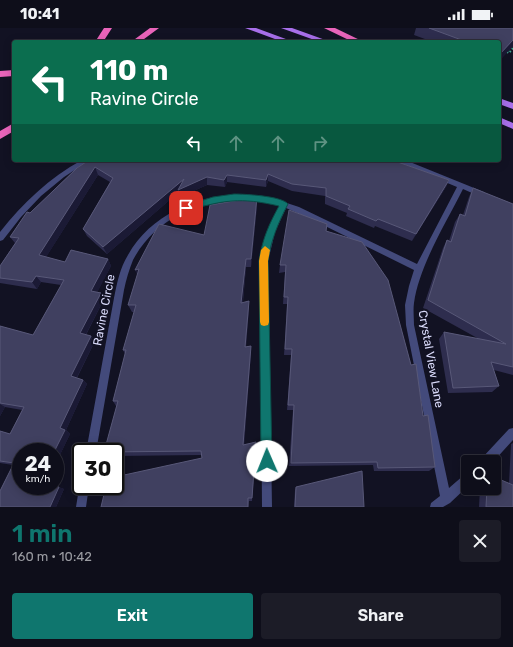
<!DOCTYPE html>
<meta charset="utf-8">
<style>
body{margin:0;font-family:Rubik,sans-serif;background:#1c1c27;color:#f1f3f6;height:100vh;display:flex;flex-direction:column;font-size:15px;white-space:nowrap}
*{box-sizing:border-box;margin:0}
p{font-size:13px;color:#9b9ca2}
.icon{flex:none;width:22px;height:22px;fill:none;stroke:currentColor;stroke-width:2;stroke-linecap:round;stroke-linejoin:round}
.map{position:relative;height:479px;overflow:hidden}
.panel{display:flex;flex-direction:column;background:#0e0e1a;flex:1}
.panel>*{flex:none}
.banner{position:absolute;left:12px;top:12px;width:489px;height:122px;border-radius:4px;box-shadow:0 2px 10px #0003,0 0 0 1px #2e2e39;background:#0b6e4f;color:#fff;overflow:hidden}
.tools{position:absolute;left:461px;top:427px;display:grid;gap:8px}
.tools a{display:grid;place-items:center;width:40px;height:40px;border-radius:4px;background:#0e0e1a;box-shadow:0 2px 10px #0003,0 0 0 1px #2e2e39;font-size:20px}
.speed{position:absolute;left:12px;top:415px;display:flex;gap:8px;font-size:20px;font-weight:700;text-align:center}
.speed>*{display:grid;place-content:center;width:52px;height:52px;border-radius:50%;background:#0e0e1a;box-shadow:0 2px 10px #0003,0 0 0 1px #2e2e39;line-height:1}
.speed small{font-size:10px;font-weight:400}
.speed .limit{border:2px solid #111;border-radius:6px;background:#fff;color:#111}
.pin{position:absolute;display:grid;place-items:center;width:34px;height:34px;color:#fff;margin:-17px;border-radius:8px;box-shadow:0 2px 6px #0006}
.me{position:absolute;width:44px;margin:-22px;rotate:359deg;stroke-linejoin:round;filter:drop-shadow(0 0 3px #0008)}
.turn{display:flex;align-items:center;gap:14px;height:84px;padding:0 12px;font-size:18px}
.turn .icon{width:52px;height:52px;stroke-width:2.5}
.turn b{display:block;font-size:28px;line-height:34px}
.lanes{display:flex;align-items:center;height:38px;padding:0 12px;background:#0003;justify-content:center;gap:20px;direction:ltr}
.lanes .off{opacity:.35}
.round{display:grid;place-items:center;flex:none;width:42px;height:42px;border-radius:4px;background:#1c1c27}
.summary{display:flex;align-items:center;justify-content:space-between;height:68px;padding:0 12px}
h1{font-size:24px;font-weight:600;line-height:30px;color:#0f766e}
.button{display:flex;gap:8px;margin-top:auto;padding:8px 12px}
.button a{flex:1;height:46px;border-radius:4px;background:#0f766e;color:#fff;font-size:16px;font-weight:600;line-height:46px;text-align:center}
.button a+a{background:#1c1c27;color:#f1f3f6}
.status{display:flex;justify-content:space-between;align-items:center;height:28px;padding:0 20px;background:#0e0e1a;direction:ltr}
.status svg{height:11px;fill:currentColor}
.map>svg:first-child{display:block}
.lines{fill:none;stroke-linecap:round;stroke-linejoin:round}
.path{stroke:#40a68f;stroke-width:2;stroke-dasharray:1.5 2;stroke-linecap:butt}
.minor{fill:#434a7b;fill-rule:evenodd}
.primary{fill:#a86fea;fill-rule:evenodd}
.motorway{fill:#e964ba;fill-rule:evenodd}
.wall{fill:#2e2d4e}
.shaded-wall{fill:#1b1a35}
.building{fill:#404060;stroke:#585878}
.route{fill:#0f766e;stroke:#0a4d48}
.slow{fill:#f59e0b}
.labels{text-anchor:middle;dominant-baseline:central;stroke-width:4;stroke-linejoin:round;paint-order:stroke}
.street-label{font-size:12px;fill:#d9dafa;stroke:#121223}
</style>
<div class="status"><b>10:41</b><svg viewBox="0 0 49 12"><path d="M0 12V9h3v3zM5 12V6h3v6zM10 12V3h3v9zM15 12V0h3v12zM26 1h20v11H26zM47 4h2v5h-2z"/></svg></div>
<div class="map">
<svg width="513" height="479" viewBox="0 0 513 479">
<rect width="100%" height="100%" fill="#121223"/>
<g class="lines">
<path class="path" d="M507,24L509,25L513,20"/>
<path class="minor" d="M82,132H90L64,149L41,168L21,189L3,212L0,213V204C23,175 49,150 82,132Z
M396,132H405L484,164L485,166L481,169L463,161C446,195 419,238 414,275C413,282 414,290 414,297L449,460L464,447L468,446V458L450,475L443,479H430L431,475L440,468L406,297L405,277L409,258L414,242L309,190L286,180L275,204L268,233L272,479H262L260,233L268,204L279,178C225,163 161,179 133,232C129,242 126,252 124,262L96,424H86L114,270C117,255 120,240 128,227C152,184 205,163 253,167C269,169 285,174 299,179L417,236L457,159L397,134Z
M513,400V412L493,434H481L482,430L509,401Z
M80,454L81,458H89L86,479H76Z"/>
<path class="primary" d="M245,0H256L294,14H283Z
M281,0H292L331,14H320Z
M499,70L513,75V81L499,76Z
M499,89L513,95V101L499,95Z"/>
<path class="motorway" d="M104,0H112L103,14H95Z
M150,0H159L140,14H131Z
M324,0H335L364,14H353Z
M14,42V48L0,49V43Z
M14,95V103L0,111V103Z"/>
</g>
<path class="wall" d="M416,0H513V18L499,33V14H433L414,7Z
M89,132H392L449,152L446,159L412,213L375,198L374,200L346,188L347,185L325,176V168L292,163L268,153L266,159L227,154L225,159L207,157L180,169L179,164L107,226L87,208L83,201L110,154L98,147L46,229L65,234L71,222L108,231L111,238L97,264L101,265L104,271L86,307L91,308L95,313L77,350L83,352L87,356L66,402L70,406L55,437V424H21V458H55L64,461L56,479H0V463L13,437L0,435V403L10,406L22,382L5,379L0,388V298L33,307L61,257L41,254L37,261L0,255V238L15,215L10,209L27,184L30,185L77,140Z
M473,160L513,176V347L494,342L499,358L492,364L448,365L439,311L444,304L479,311L423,280L443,220L447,212L449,213L455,194L460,186L463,187L469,169Z
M257,178L251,239H246L243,274L249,280L246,319L251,318V324L244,417L256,418L252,473H249L248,479H101L202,430L201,427L115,428L116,378L113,373L125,326L123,322L134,284H132L128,277L204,207Z
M326,203L423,388L435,439L429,443H374L373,437L289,438L293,382H287L291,327H284L287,276H283L285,244L279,245L280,237Z
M513,415V479H479L480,460H494L509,455L511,416Z
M296,459L364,479H294L295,462Z"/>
<path class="shaded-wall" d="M513,12V18L499,33V29L500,26Z
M95,139L98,147L43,234L39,227Z
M268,146V153L266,159V152Z
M227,147V154L225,159L224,152Z
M207,149V157L180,169L179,164L107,226L103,219L184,151Z
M449,152L446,159L412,213L416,206Z
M257,169V178L251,239V231Z
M108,231L111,238L95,269L91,263Z
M246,231V239L242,282L241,275Z
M139,241L138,249L135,242Z
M36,248L41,254L37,261L32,254Z
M101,265L104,271L84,310L80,305Z
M249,273V280L245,325V319Z
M91,308L95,313L75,353L71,348Z
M251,318V324L244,421L243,417Z
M83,352L87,356L66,402L70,406L55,437V424H54L60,400Z
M0,376L5,379L0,388Z
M59,459L64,461L56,479H50Z"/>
<path class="building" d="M429,0H513V12L500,26H499V14H467Z
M89,132H392L449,152L416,206L378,191L376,193L348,181L350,178L326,168V160L292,156L268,146L266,152L227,147L224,152L207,149L178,162L184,151L103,219L83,201L113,150L95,139L39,227L65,234L71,222L108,231L91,263L101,265L80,305L91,308L71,348L83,352L60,400L65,402L54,424H21V458H55L59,459L50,479H0V463L14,435L0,433V403L10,406L24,379L0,375V298L33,307L64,252L36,248L32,254L0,250V238L19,210L10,209L27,184L30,185L77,140Z
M473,160L513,176V339L491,334L499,358L453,360L444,304L506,316L428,272L447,212L451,214L460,186L465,188Z
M257,169L251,231H246L241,275L249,273L245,319L251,318L243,417L256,414L252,470H248V479H101L106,458H115V449L202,430L201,423L104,424L118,373H113L126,322H123L136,277H128L139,241L135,242L159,196L204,207L210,177Z
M289,182L327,196L326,203L362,214L388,252L411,337L416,336L423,388L428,387L435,439L378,440L377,434L291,435L294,377H288L292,321H285L288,269H284L286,237H280Z
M362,443L364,479H295L296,459Z
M494,449L513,457V479H486L487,460H494Z"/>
<path class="route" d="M234,166C245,166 282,168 288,176C278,195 271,212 268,233L272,433L271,437L267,439L262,437L261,433L259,233C262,212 269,196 279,178C240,169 224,172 186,183L182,180L184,178L213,169Z"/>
<path class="slow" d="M265,218L270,222L268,233L269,294L268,297L264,298L261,297L260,294L259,233L261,222Z"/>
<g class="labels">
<g class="street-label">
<text transform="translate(104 282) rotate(-79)">Ravine Circle</text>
<text transform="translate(431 331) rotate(80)">Crystal View Lane</text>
</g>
</g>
</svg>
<div class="tools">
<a><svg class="icon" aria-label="search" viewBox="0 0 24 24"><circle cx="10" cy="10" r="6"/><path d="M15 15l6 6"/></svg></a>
</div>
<div class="speed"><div>24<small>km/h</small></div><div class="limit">30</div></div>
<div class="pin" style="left:186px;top:180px;background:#d93025"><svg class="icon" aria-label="arrive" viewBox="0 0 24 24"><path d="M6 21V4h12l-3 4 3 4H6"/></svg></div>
<svg class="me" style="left:267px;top:433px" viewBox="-20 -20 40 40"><circle r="19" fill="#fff"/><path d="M0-13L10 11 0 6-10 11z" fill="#0f766e"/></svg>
<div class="banner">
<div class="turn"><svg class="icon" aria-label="left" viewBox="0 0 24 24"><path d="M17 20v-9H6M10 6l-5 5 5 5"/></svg><div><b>110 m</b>Ravine Circle</div></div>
<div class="lanes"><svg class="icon" aria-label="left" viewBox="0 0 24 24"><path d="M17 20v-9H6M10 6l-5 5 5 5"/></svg><svg class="icon off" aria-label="ahead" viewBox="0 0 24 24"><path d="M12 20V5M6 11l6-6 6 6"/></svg><svg class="icon off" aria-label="ahead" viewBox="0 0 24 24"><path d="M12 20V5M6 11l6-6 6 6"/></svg><svg class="icon off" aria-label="right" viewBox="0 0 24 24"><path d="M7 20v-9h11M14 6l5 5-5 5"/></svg></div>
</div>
</div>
<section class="panel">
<div class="summary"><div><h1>1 min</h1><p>160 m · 10:42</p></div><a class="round"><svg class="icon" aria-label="close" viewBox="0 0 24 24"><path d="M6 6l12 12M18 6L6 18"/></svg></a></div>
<div class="button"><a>Exit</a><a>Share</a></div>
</section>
